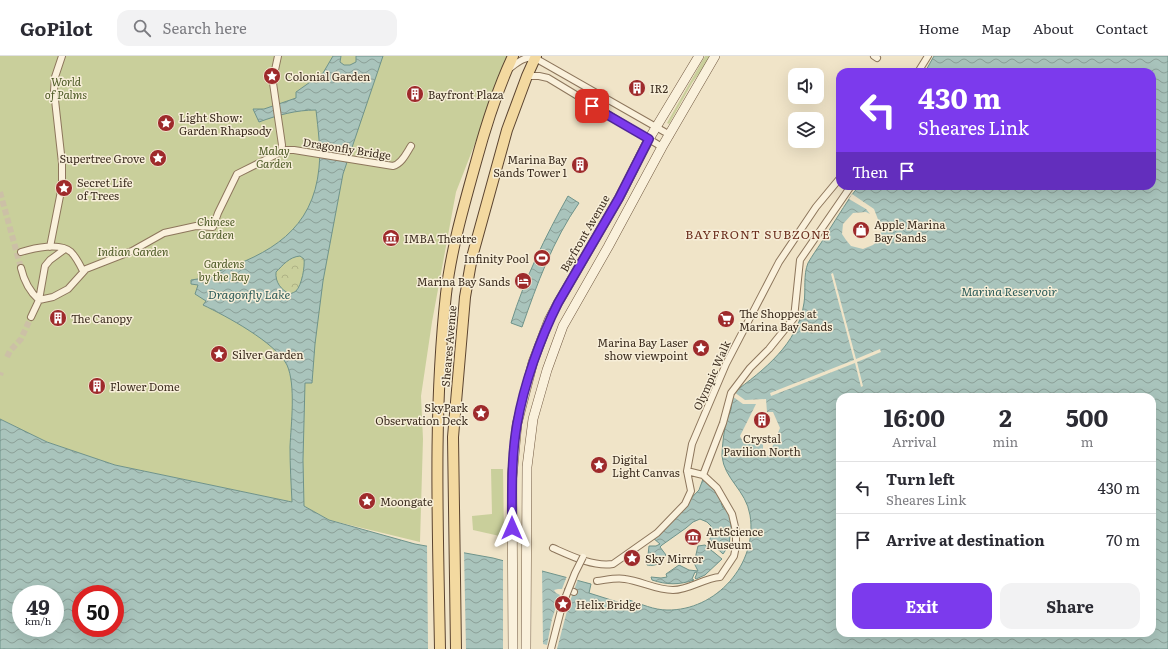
<!DOCTYPE html>
<style>
body{margin:0;font-family:Literata,serif;background:#f2f2f3;color:#2b2b33;height:100vh;display:flex;flex-direction:column;font-size:15px;white-space:nowrap}
*{box-sizing:border-box;margin:0}
p{font-size:13px;color:#7c7c81}
.icon{flex:none;width:22px;height:22px;fill:none;stroke:currentColor;stroke-width:2;stroke-linecap:round;stroke-linejoin:round}
.map{position:relative;flex:1;overflow:hidden}
.sheet{position:absolute;left:836px;top:337px;width:320px;height:244px;display:flex;flex-direction:column;background:#fff;border-radius:12px;box-shadow:0 4px 16px #0002}
.sheet>*{flex:none}
.banner{position:absolute;left:836px;top:12px;width:320px;height:122px;border-radius:12px;box-shadow:0 4px 16px #0002;background:#7c3aed;color:#fff;overflow:hidden}
.fabs{position:absolute;left:788px;top:12px;display:grid;gap:8px}
.fabs a{display:grid;place-items:center;width:36px;height:36px;border-radius:8px;background:#fff;box-shadow:0 4px 16px #0002;font-size:20px}
.speed{position:absolute;left:12px;top:529px;display:flex;gap:8px;font-size:20px;font-weight:700;text-align:center}
.speed>*{display:grid;place-content:center;width:52px;height:52px;border-radius:50%;background:#fff;box-shadow:0 4px 16px #0002;line-height:1}
.speed small{font-size:10px;font-weight:400}
.speed .limit{border:6px solid #d22;background:#fff;color:#111}
.pin{position:absolute;display:grid;place-items:center;width:34px;height:34px;color:#fff;margin:-17px;border-radius:8px;box-shadow:0 2px 6px #0006}
.me{position:absolute;width:44px;margin:-22px;rotate:0deg;stroke-linejoin:round;filter:drop-shadow(0 0 3px #0008)}
.turn{display:flex;align-items:center;gap:14px;height:84px;padding:0 16px;font-size:18px}
.turn .icon{width:52px;height:52px;stroke-width:2.5}
.turn b{display:block;font-size:28px;line-height:34px}
.then{display:flex;align-items:center;height:38px;padding:0 16px;background:#0003;gap:8px;font-size:15px}
.eta{display:flex;justify-content:space-evenly;align-items:center;height:68px;text-align:center}
.eta b{font-size:24px;font-weight:700;line-height:28px}
.primary-button{display:flex;gap:8px;margin-top:auto;padding:8px 16px}
.primary-button a{flex:1;height:46px;border-radius:12px;background:#7c3aed;color:#fff;font-size:16px;font-weight:700;line-height:46px;text-align:center}
.primary-button a+a{background:#f2f2f3;color:#2b2b33}
ul{padding:0;list-style:none}
li{display:flex;align-items:center;gap:12px;height:52px;padding:0 16px;border-top:1px solid #e1e1e2}
li div{flex:1}
li b{display:block;font-size:15px}
li em{font-style:normal}
header{display:flex;align-items:center;gap:24px;box-sizing:border-box;height:56px;padding:0 20px;background:#fff;border-bottom:1px solid #e1e1e2}
header strong{font-size:19px}
nav{display:flex;gap:22px;margin-inline-start:auto;font-size:14px}
.search{width:280px;height:36px;background:#f2f2f3;display:flex;align-items:center;gap:10px;box-sizing:border-box;padding:0 14px;border-radius:12px;color:#7c7c81;font-size:15px}
.map>svg:first-child{display:block}
.green{fill:#c9cf9b}
.forest{fill:url(#forest-crowns)}
.water{fill:url(#water-waves);stroke:#6f938a;fill-rule:evenodd}
.pier{fill:#f0e4c8}
.lines{fill:none;stroke-linecap:round;stroke-linejoin:round}
.street-tunnel{stroke:#ccc0a6;stroke-width:6;stroke-dasharray:6 3;stroke-linecap:butt}
.street-casing{stroke:#8d765c;stroke-width:8}
.secondary-casing{stroke:#6f573f;stroke-width:10}
.primary-casing{stroke:#5b4430;stroke-width:12}
.street{stroke:#faf1dc;stroke-width:6}
.secondary{stroke:#faf1dc;stroke-width:9}
.primary{stroke:#f3d9a0;stroke-width:10}
.street-bridge-casing{stroke:#8d765c;stroke-width:8;stroke-linecap:butt}
.street-bridge{stroke:#faf1dc;stroke-width:6}
.route-casing{stroke:#51269a;stroke-width:10}
.route{stroke:#7c3aed;stroke-width:7}
.labels{text-anchor:middle;dominant-baseline:central;stroke-width:3;stroke-linejoin:round;paint-order:stroke}
.poi-label{font-size:11px;fill:#3d2e20;stroke:#f7eed8;text-anchor:start}
.park-label{font-size:11px;font-style:italic;fill:#4d5a26;stroke:#f7eed8}
.street-label{font-size:11px;fill:#3d2e20;stroke:#f7eed8}
.neighbourhood-label{font-size:12px;letter-spacing:1px;fill:#6b2e1e;stroke:#f7eed8}
.water-label{font-size:12px;font-style:italic;fill:#2f5d5a;stroke:#f7eed8}
</style>
<header>
<strong>GoPilot</strong>
<div class="search"><svg class="icon" aria-label="search" viewBox="0 0 24 24"><circle cx="10" cy="10" r="6"/><path d="M15 15l6 6"/></svg>Search here</div>
<nav><a>Home</a><a>Map</a><a>About</a><a>Contact</a></nav>
</header>
<div class="map">
<svg width="1168" height="593" viewBox="0 0 1168 593">
<defs>
<pattern id="forest-crowns" width="20" height="18" patternUnits="userSpaceOnUse"><rect width="20" height="18" fill="#c9cf9b"/><path d="M2 6a3 3 0 1 1 6 0M12 15a3 3 0 1 1 6 0" fill="none" stroke="#aeb285"/></pattern>
<pattern id="water-waves" width="16" height="10" patternUnits="userSpaceOnUse"><rect width="16" height="10" fill="#a9c4bc"/><path d="M0 5q4-4 8 0t8 0" fill="none" stroke="#8ba098"/></pattern>
</defs>
<rect width="100%" height="100%" fill="#f0e4c8"/>
<path class="green" d="M0,0H509L456,136L432,266L421,340L423,383L420,486L329,464L304,450L292,446L115,409L47,386L0,363Z
M705,0H712L692,27L669,68L667,67Z
M491,413H503L504,481L473,474L472,460L492,458Z"/>
<path class="forest" d="M300,200L304,203C305,210 302,229 296,235C295,236 292,237 290,238C281,234 275,226 276,216C283,209 289,201 300,200Z"/>
<path class="water" d="M333,0H341L340,6L344,9H350L356,6V0H383L343,118L323,225L315,288L312,327H305L303,404L304,450L329,464L415,488L493,502L591,528L589,537L627,549L629,544C641,548 654,554 667,554C716,555 758,508 750,459C746,434 724,423 722,400C722,392 724,374 726,367C727,362 730,357 731,353C732,348 732,342 733,337C764,314 798,288 804,247C806,234 803,219 808,207C812,200 817,193 821,187C831,171 841,155 851,140L859,130H1152V16H925L934,0H1168V593H0V363L47,386L115,409L292,446C291,427 290,409 290,391C291,368 296,329 287,309C275,286 226,260 203,249L206,245L195,238L198,229L191,228V224L217,220L216,216C270,198 313,174 319,112C321,93 318,73 316,54C296,54 278,59 259,66L253,53H264L296,42V36L323,17ZM300,200L304,203C305,210 302,229 296,235C295,236 292,237 290,238C281,234 275,226 276,216C283,209 289,201 300,200ZM840,341H1152V577H840ZM21,538H55V572H21ZM81,538H115V572H81Z
M568,140L579,147C553,184 537,228 522,271L511,267C525,222 545,181 568,140Z
M703,423L714,431L724,445L721,447L723,452H725L730,460L731,470L729,489L723,498L709,485L712,478L711,470L707,466L700,463L693,466L686,472L662,489L660,491L666,499C661,506 657,511 647,509L649,490H656L660,488L653,482L699,434Z
M705,489L722,503L705,519L696,523L695,522L697,517L695,516L692,523L694,524C679,529 667,529 652,524L651,521L661,522L667,521L666,518L679,509L689,514L698,515L694,507L698,490Z"/>
<path class="pier" d="M852,138L874,153L879,166L881,176L879,183L873,189L863,193L851,190L846,184L842,178L843,168L853,157L866,156L870,158L866,153L849,143Z
M833,217L856,303L880,293L881,296L857,306L863,330L861,331L855,307L771,340L770,337L854,304L831,218Z
M734,336L745,344L766,343L767,356H773L780,372L769,399H763V388H744L740,380L756,348H743L732,340Z
M427,488L464,495L466,593H428Z
M503,503L542,513L543,588L547,589L552,563L560,539L556,537L554,534L558,533H562L567,520L578,523L568,551L557,593H503Z"/>
<g class="lines">
<path class="street-tunnel" d="M0,136L21,212
M7,301L10,295L21,283L31,261
M0,319L1,316"/>
<g class="street-casing">
<path id="street" d="M874,0L877,2
M510,12C518,6 525,0 535,2L670,79
M918,16L928,0
M527,20H539L548,22L662,91
M281,96L286,94H294L393,110C402,108 407,96 411,90
M50,191L62,130V107L54,35L55,21L62,0
M21,196C34,192 60,186 71,196C76,201 80,209 83,215
M21,212C24,225 29,235 39,244
M39,244L53,241L68,233L86,213L132,195L164,177L196,170L213,171L218,157L237,118L281,96L282,89L273,27L271,20L275,14L278,0
M31,261L39,244L45,210L50,204L65,193
M703,419L723,367L731,337L750,312L769,293L794,262L800,204L851,130
M553,492C571,500 593,511 613,508L657,477L685,448L691,435L687,415L692,388L726,308L779,206L816,151L840,122
M597,525C606,524 617,521 625,523C641,525 656,534 673,534C689,534 704,522 720,521L734,500L736,490V475L732,458L717,432L703,419L687,415
M568,534L574,536
M551,593L562,550"/>
</g>
<g class="secondary-casing">
<path id="secondary" d="M513,593L512,422L517,368L533,306L549,264L558,247L619,142L649,83L699,0
M526,593L527,411L533,363L547,314L563,270L608,191L662,91L715,0"/>
</g>
<g class="primary-casing">
<path id="primary" d="M440,593C438,475 433,356 446,238C451,194 464,149 476,106C486,69 497,34 513,0
M456,593L453,381L465,241L472,201L507,74L527,20L536,0"/>
</g>
<use href="#street" class="street"/>
<use href="#secondary" class="secondary"/>
<use href="#primary" class="primary"/>
<g class="street-bridge-casing">
<path id="street-bridge" d="M562,550L575,517L583,501"/>
</g>
<use href="#street-bridge" class="street-bridge"/>
</g>
<g class="lines">
<g class="route-casing">
<path id="route" d="M512,472C512,437 511,403 517,368C524,328 540,283 558,247L619,142L649,83L592,50"/>
</g>
<use href="#route" class="route"/>
</g>
<defs>
<g id="sight-disc" transform="scale(0.9)"><circle r="9.5" fill="#9e2a2b" stroke="#f7eed8"/><path d="M0-6L1.8-2.2L6-1.7L2.9 1.2L3.7 5.4L0 3.3L-3.7 5.4L-2.9 1.2L-6-1.7L-1.8-2.2Z" fill="#fff"/></g>
<g id="building-disc" transform="scale(0.9)"><circle r="9.5" fill="#9e2a2b" stroke="#f7eed8"/><path d="M-4-6H4V6H1V3H-1V6H-4ZM-2.5-4.3h1.7v1.8h-1.7ZM.8-4.3h1.7v1.8H.8ZM-2.5-1h1.7V.8h-1.7ZM.8-1h1.7V.8H.8Z" fill="#fff"/></g>
<g id="shop-disc" transform="scale(0.9)"><circle r="9.5" fill="#9e2a2b" stroke="#f7eed8"/><path d="M-5-2.5h2.3a2.7 3.5 0 0 1 5.4 0H5L5.5 6h-11ZM-1.5-2.5h3a1.5 2.3 0 0 0-3 0Z" fill="#fff"/></g>
<g id="museum-disc" transform="scale(0.9)"><circle r="9.5" fill="#9e2a2b" stroke="#f7eed8"/><path d="M0-6L6-3V-2H-6V-3ZM-5-1h2V3h-2ZM-1-1h2V3h-2ZM3-1h2V3H3ZM-6 4H6V6H-6Z" fill="#fff"/></g>
<g id="stadium-disc" transform="scale(0.9)"><circle r="9.5" fill="#9e2a2b" stroke="#f7eed8"/><path d="M0-5a6.5 5 0 1 0 0 10a6.5 5 0 1 0 0-10ZM-3.5-1.8h7v3.6h-7Z" fill="#fff"/></g>
<g id="hotel-disc" transform="scale(0.9)"><circle r="9.5" fill="#9e2a2b" stroke="#f7eed8"/><path d="M-6-4.5h1.5V1H6V5H4.5V3h-9V5H-6ZM-4 0a1.8 1.8 0 1 1 3.6 0ZM.5 0V-2.5h3Q6-2.5 6 0Z" fill="#fff"/></g>
<g id="supermarket-disc" transform="scale(0.9)"><circle r="9.5" fill="#9e2a2b" stroke="#f7eed8"/><path d="M-6-5.5h2.5l.6 2H6L4.5 2H-2.5L-4.4-4H-6ZM-1.5 3.2a1.3 1.3 0 1 0 .1 0ZM3 3.2a1.3 1.3 0 1 0 .1 0Z" fill="#fff"/></g>
</defs>
<g fill-rule="evenodd">
<use href="#sight-disc" x="272" y="20"/>
<use href="#building-disc" x="637" y="32"/>
<use href="#building-disc" x="415" y="38"/>
<use href="#sight-disc" x="166" y="67"/>
<use href="#sight-disc" x="158" y="102"/>
<use href="#building-disc" x="580" y="109"/>
<use href="#sight-disc" x="64" y="132"/>
<use href="#shop-disc" x="861" y="174"/>
<use href="#museum-disc" x="391" y="182"/>
<use href="#stadium-disc" x="542" y="202"/>
<use href="#hotel-disc" x="523" y="225"/>
<use href="#building-disc" x="58" y="262"/>
<use href="#supermarket-disc" x="726" y="263"/>
<use href="#sight-disc" x="701" y="292"/>
<use href="#sight-disc" x="219" y="298"/>
<use href="#building-disc" x="97" y="330"/>
<use href="#sight-disc" x="481" y="357"/>
<use href="#building-disc" x="762" y="364"/>
<use href="#sight-disc" x="599" y="409"/>
<use href="#sight-disc" x="367" y="445"/>
<use href="#museum-disc" x="693" y="481"/>
<use href="#sight-disc" x="632" y="502"/>
<use href="#sight-disc" x="563" y="548"/>
</g>
<g class="labels">
<g class="poi-label">
<text x="285" y="20">Colonial Garden</text>
<text x="650" y="32">IR2</text>
<text x="428" y="38">Bayfront Plaza</text>
<text x="179" y="61">Light Show:<tspan x="179" dy="13">Garden Rhapsody</tspan></text>
<text x="145" y="102" text-anchor="end">Supertree Grove</text>
<text x="567" y="103" text-anchor="end">Marina Bay<tspan x="567" dy="13">Sands Tower 1</tspan></text>
<text x="77" y="126">Secret Life<tspan x="77" dy="13">of Trees</tspan></text>
<text x="874" y="168">Apple Marina<tspan x="874" dy="13">Bay Sands</tspan></text>
<text x="404" y="182">IMBA Theatre</text>
<text x="529" y="202" text-anchor="end">Infinity Pool</text>
<text x="510" y="225" text-anchor="end">Marina Bay Sands</text>
<text x="739" y="257">The Shoppes at<tspan x="739" dy="13">Marina Bay Sands</tspan></text>
<text x="71" y="262">The Canopy</text>
<text x="688" y="286" text-anchor="end">Marina Bay Laser<tspan x="688" dy="13">show viewpoint</tspan></text>
<text x="232" y="298">Silver Garden</text>
<text x="110" y="330">Flower Dome</text>
<text x="468" y="351" text-anchor="end">SkyPark<tspan x="468" dy="13">Observation Deck</tspan></text>
<text x="762" y="382" text-anchor="middle">Crystal<tspan x="762" dy="13">Pavilion North</tspan></text>
<text x="612" y="403">Digital<tspan x="612" dy="13">Light Canvas</tspan></text>
<text x="380" y="445">Moongate</text>
<text x="706" y="475">ArtScience<tspan x="706" dy="13">Museum</tspan></text>
<text x="645" y="502">Sky Mirror</text>
<text x="576" y="548">Helix Bridge</text>
</g>
<g class="park-label">
<text x="66" y="25">World<tspan x="66" dy="13">of Palms</tspan></text>
<text x="274" y="94">Malay<tspan x="274" dy="13">Garden</tspan></text>
<text x="216" y="165">Chinese<tspan x="216" dy="13">Garden</tspan></text>
<text x="133" y="195">Indian Garden</text>
<text x="224" y="207">Gardens<tspan x="224" dy="13">by the Bay</tspan></text>
</g>
<g class="street-label">
<text transform="translate(347 92) rotate(9)">Dragonfly Bridge</text>
<text transform="translate(584 177) rotate(-60)">Bayfront Avenue</text>
<text transform="translate(448 290) rotate(-85)">Sheares Avenue</text>
<text transform="translate(711 319) rotate(-66)">Olympic Walk</text>
</g>
<g class="neighbourhood-label">
<text x="758" y="178">BAYFRONT SUBZONE</text>
</g>
<g class="water-label">
<text x="1009" y="235">Marina Reservoir</text>
<text x="249" y="238">Dragonfly Lake</text>
</g>
</g>
</svg>
<div class="fabs">
<a><svg class="icon" aria-label="sound" viewBox="0 0 24 24"><path d="M4 9h4l5-4v14l-5-4H4zM17 9q2 3 0 6"/></svg></a>
<a><svg class="icon" aria-label="layers" viewBox="0 0 24 24"><path d="M12 4l9 5-9 5-9-5zM3 14l9 5 9-5"/></svg></a>
</div>
<div class="speed"><div>49<small>km/h</small></div><div class="limit">50</div></div>
<div class="pin" style="left:592px;top:50px;background:#d93025"><svg class="icon" aria-label="arrive" viewBox="0 0 24 24"><path d="M6 21V4h12l-3 4 3 4H6"/></svg></div>
<svg class="me" style="left:512px;top:472px" viewBox="-20 -20 40 40"><path d="M0-17L14 15 0 8-14 15z" fill="#7c3aed" stroke="#fff" stroke-width="4"/></svg>
<div class="banner">
<div class="turn"><svg class="icon" aria-label="left" viewBox="0 0 24 24"><path d="M17 20v-9H6M10 6l-5 5 5 5"/></svg><div><b>430 m</b>Sheares Link</div></div>
<div class="then">Then<svg class="icon" aria-label="arrive" viewBox="0 0 24 24"><path d="M6 21V4h12l-3 4 3 4H6"/></svg></div>
</div>
<section class="sheet">
<div class="eta">
<div><b>16:00</b><p>Arrival</p></div>
<div><b>2</b><p>min</p></div>
<div><b>500</b><p>m</p></div>
</div>
<ul>
<li><svg class="icon" aria-label="left" viewBox="0 0 24 24"><path d="M17 20v-9H6M10 6l-5 5 5 5"/></svg><div><b>Turn left</b><p>Sheares Link</p></div><em>430 m</em></li>
<li><svg class="icon" aria-label="arrive" viewBox="0 0 24 24"><path d="M6 21V4h12l-3 4 3 4H6"/></svg><div><b>Arrive at destination</b></div><em>70 m</em></li>
</ul>
<div class="primary-button"><a>Exit</a><a>Share</a></div>
</section>
</div>
